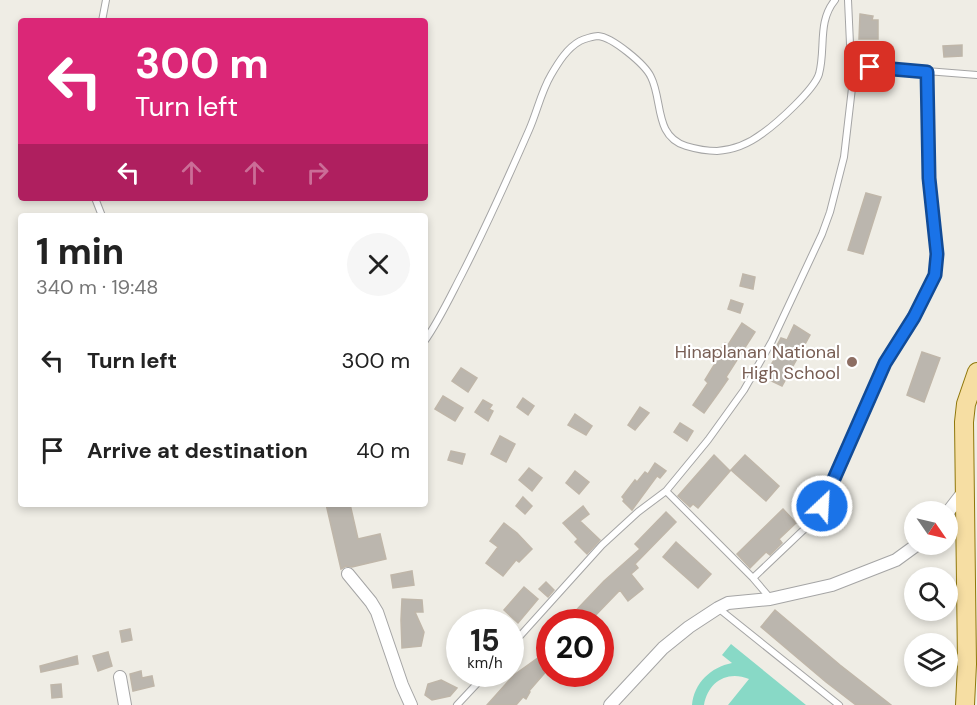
<!DOCTYPE html>
<meta charset="utf-8">
<style>
body{margin:0;font-family:"DM Sans",sans-serif;background:#f6f6f6;color:#222;height:100vh;display:flex;flex-direction:column;font-size:22px;white-space:nowrap}
*{box-sizing:border-box;margin:0}
p{font-size:20px;color:#767676}
.icon{flex:none;width:33px;height:33px;fill:none;stroke:currentColor;stroke-width:2;stroke-linecap:round;stroke-linejoin:round}
.map{position:relative;flex:1;overflow:hidden}
.panel{position:absolute;left:18px;top:213px;width:410px;height:294px;display:flex;flex-direction:column;background:#fff;border-radius:6px;box-shadow:0 3px 9px #0003}
.panel>*{flex:none}
.banner{position:absolute;left:18px;top:18px;width:410px;height:183px;border-radius:6px;box-shadow:0 3px 9px #0003;background:#db2777;color:#fff;overflow:hidden}
.needle{width:39px;rotate:124deg}
.fabs{position:absolute;left:904px;top:501px;display:grid;gap:12px}
.fabs a{display:grid;place-items:center;width:54px;height:54px;border-radius:50%;background:#fff;box-shadow:0 3px 9px #0003;font-size:30px}
.speed{position:absolute;left:446px;top:609px;display:flex;gap:12px;font-size:30px;font-weight:700;text-align:center}
.speed>*{display:grid;place-content:center;width:78px;height:78px;border-radius:50%;background:#fff;box-shadow:0 3px 9px #0003;line-height:1}
.speed small{font-size:15px;font-weight:400}
.speed .limit{border:9px solid #d22;background:#fff;color:#111}
.pin{position:absolute;display:grid;place-items:center;width:51px;height:51px;color:#fff;margin:-26px;border-radius:12px;box-shadow:0 3px 9px #0006}
.me{position:absolute;width:66px;margin:-33px;rotate:25deg;stroke-linejoin:round;filter:drop-shadow(0 0 4px #0008)}
.turn{display:flex;align-items:center;gap:21px;height:126px;padding:0 18px;font-size:27px}
.turn .icon{width:78px;height:78px;stroke-width:2.5}
.turn b{display:block;font-size:42px;line-height:51px}
.lanes{display:flex;align-items:center;height:57px;padding:0 18px;background:#0003;justify-content:center;gap:30px;direction:ltr}
.lanes .off{opacity:.35}
.round{display:grid;place-items:center;flex:none;width:63px;height:63px;border-radius:32px;background:#f6f6f6}
.head{display:flex;align-items:center;justify-content:space-between;height:102px;padding:0 18px}
h1{font-size:36px;font-weight:800;line-height:45px}
ul{padding:0;list-style:none}
li{display:flex;align-items:center;gap:18px;height:90px;padding:0 18px}
li div{flex:1}
li b{display:block;font-size:22px}
li em{font-style:normal}
.map>svg:first-child{display:block}
.pitch{fill:#88d9c6}
.building{fill:#bbb6ae;stroke:#bfb6a9;stroke-width:1.5}
.lines{fill:none;stroke-linecap:round;stroke-linejoin:round}
.lane-casing{stroke:#a5a5a5;stroke-width:8}
.street-casing{stroke:#a5a5a5;stroke-width:14}
.primary-casing{stroke:#8f770a;stroke-width:20}
.lane{stroke:#fff;stroke-width:6}
.street{stroke:#fff;stroke-width:12}
.primary{stroke:#f6dea3;stroke-width:18}
.route-casing{stroke:#114b97;stroke-width:15}
.route{stroke:#1a73e8;stroke-width:10}
.education-dot{fill:#8d6e63;stroke:#fff;stroke-width:2}
.labels{text-anchor:middle;dominant-baseline:central;stroke-width:4.5;stroke-linejoin:round;paint-order:stroke}
.education-label{font-size:18px;fill:#785e54;stroke:#fff;text-anchor:end}
</style>
<div class="map">
<svg width="977" height="705" viewBox="0 0 977 705">
<rect width="100%" height="100%" fill="#efede5"/>
<path class="pitch" d="M731,644L806,705H728L749,679C727,670 708,682 704,705H692C694,683 711,667 732,663L722,655Z"/>
<path class="building" d="M860,14L873,16L872,20H878V39H859Z
M962,45V56L944,57L943,46Z
M866,193L881,197L863,254L848,250Z
M743,274L755,277L753,289L740,286Z
M731,300L743,304L740,313L728,309Z
M742,323L755,332L726,377L728,379L719,392L704,413L693,405L708,383L705,380L716,362L713,361L725,343L728,345Z
M794,325L810,335L782,386L763,377L776,357L773,353L781,338L787,340Z
M922,352L940,358L924,402L907,395Z
M461,368L477,378L468,392L452,381Z
M443,396L463,408L455,421L435,409Z
M523,398L534,406L528,415L517,407Z
M483,400L492,405L489,409L493,411L488,421L475,412Z
M640,407L649,413L635,430L628,425Z
M575,414L592,426L586,435L568,425Z
M680,423L693,431L687,441L674,432Z
M500,436L515,444L506,462L491,454Z
M451,451L465,454L462,464L448,460Z
M714,455L730,471L698,508L693,504L690,507L678,496Z
M745,455L779,486L766,501L731,470Z
M655,463L666,471L660,478L657,476L632,510L623,501L624,499L622,497L635,480L637,482L645,472L648,474Z
M529,468L542,478L532,491L519,480Z
M575,471L589,482L579,494L566,483Z
M523,497L532,506L525,514L516,506Z
M326,504H350L358,539L380,534L386,559L352,567L346,566L341,569Z
M583,506L589,514L580,521L600,540L587,554L575,542L578,539L563,523Z
M783,509L796,523L779,539L782,543L770,555L766,552L750,568L737,554Z
M666,512L676,522L635,564L638,568L631,574L643,589L628,601L620,590L589,622H565L604,581L640,549L635,544Z
M504,523L517,533L532,549L519,562L516,560L503,576L486,563L498,547L490,541Z
M676,542L711,574L698,588L663,557Z
M412,571L414,585L393,588L391,575Z
M546,582L554,590L548,597L539,589Z
M524,587L538,599L518,623L504,610Z
M402,599L422,600L423,612H415L424,632L421,646L402,648L401,620Z
M775,610L840,665L891,705H856L826,682L761,627Z
M130,629L132,640L122,642L120,631Z
M549,650V668L529,691L530,692L526,699L523,697L516,705H487L514,675Z
M108,652L112,666L98,671L93,656Z
M77,656L78,664L41,672L40,666Z
M141,671L142,678L152,676L154,686L133,691L130,674Z
M441,680L457,688L450,696L432,700L425,695L428,684Z
M61,684L62,697L52,698L51,685Z"/>
<g class="lines">
<g class="lane-casing">
<path id="lane" d="M102,21L106,0
M851,65L977,75
M95,198L102,216
M424,342C439,321 450,297 462,274C486,227 508,178 529,130C537,112 541,92 551,75C558,63 567,48 580,41C584,39 594,36 598,36C612,37 645,64 651,77C663,101 654,136 686,146C696,149 706,151 717,151C733,150 750,143 763,133C777,123 814,90 819,74C826,48 817,22 835,0
M666,491L753,578L770,598
M753,578L815,519L833,483L885,363L914,317L935,275L937,254L929,178L927,72
M718,608L839,705
M510,647L602,545L638,512L666,491L708,440L744,390L772,341L822,234L830,212L844,157L852,88L848,0
M457,705L486,674"/>
</g>
<g class="street-casing">
<path id="street" d="M948,512L965,490
M348,574L371,602L377,612L402,685L411,705
M120,677L125,705
M610,705L663,648L689,627L718,608L728,603L770,599L832,585L896,560L918,544"/>
</g>
<g class="primary-casing">
<path id="primary" d="M965,705L967,664L964,422L966,404L977,372"/>
</g>
<use href="#lane" class="lane"/>
<use href="#street" class="street"/>
<use href="#primary" class="primary"/>
</g>
<g class="lines">
<g class="route-casing">
<path id="route" d="M822,506L885,363L914,317L935,275L937,254L929,178L927,72L870,67"/>
</g>
<use href="#route" class="route"/>
</g>
<circle class="education-dot" cx="852" cy="362" r="6"/>
<g class="labels">
<g class="education-label">
<text x="840" y="352">Hinaplanan National<tspan x="840" dy="21">High School</tspan></text>
</g>
</g>
</svg>
<div class="fabs">
<a><svg class="needle" viewBox="-14 -14 28 28"><path d="M0-13l5 13h-10z" fill="#e53935"/><path d="M0 13l5-13h-10z" fill="#767676"/></svg></a>
<a><svg class="icon" aria-label="search" viewBox="0 0 24 24"><circle cx="10" cy="10" r="6"/><path d="M15 15l6 6"/></svg></a>
<a><svg class="icon" aria-label="layers" viewBox="0 0 24 24"><path d="M12 4l9 5-9 5-9-5zM3 14l9 5 9-5"/></svg></a>
</div>
<div class="speed"><div>15<small>km/h</small></div><div class="limit">20</div></div>
<div class="pin" style="left:870px;top:67px;background:#d93025"><svg class="icon" aria-label="arrive" viewBox="0 0 24 24"><path d="M6 21V4h12l-3 4 3 4H6"/></svg></div>
<svg class="me" style="left:822px;top:506px" viewBox="-20 -20 40 40"><circle r="17" fill="#1a73e8" stroke="#fff" stroke-width="3"/><path d="M0-11L8 9 0 5-8 9z" fill="#fff"/></svg>
<div class="banner">
<div class="turn"><svg class="icon" aria-label="left" viewBox="0 0 24 24"><path d="M17 20v-9H6M10 6l-5 5 5 5"/></svg><div><b>300 m</b>Turn left</div></div>
<div class="lanes"><svg class="icon" aria-label="left" viewBox="0 0 24 24"><path d="M17 20v-9H6M10 6l-5 5 5 5"/></svg><svg class="icon off" aria-label="ahead" viewBox="0 0 24 24"><path d="M12 20V5M6 11l6-6 6 6"/></svg><svg class="icon off" aria-label="ahead" viewBox="0 0 24 24"><path d="M12 20V5M6 11l6-6 6 6"/></svg><svg class="icon off" aria-label="right" viewBox="0 0 24 24"><path d="M7 20v-9h11M14 6l5 5-5 5"/></svg></div>
</div>
<section class="panel">
<div class="head"><div><h1>1 min</h1><p>340 m · 19:48</p></div><a class="round"><svg class="icon" aria-label="close" viewBox="0 0 24 24"><path d="M6 6l12 12M18 6L6 18"/></svg></a></div>
<ul>
<li><svg class="icon" aria-label="left" viewBox="0 0 24 24"><path d="M17 20v-9H6M10 6l-5 5 5 5"/></svg><div><b>Turn left</b></div><em>300 m</em></li>
<li><svg class="icon" aria-label="arrive" viewBox="0 0 24 24"><path d="M6 21V4h12l-3 4 3 4H6"/></svg><div><b>Arrive at destination</b></div><em>40 m</em></li>
</ul>
</section>
</div>
